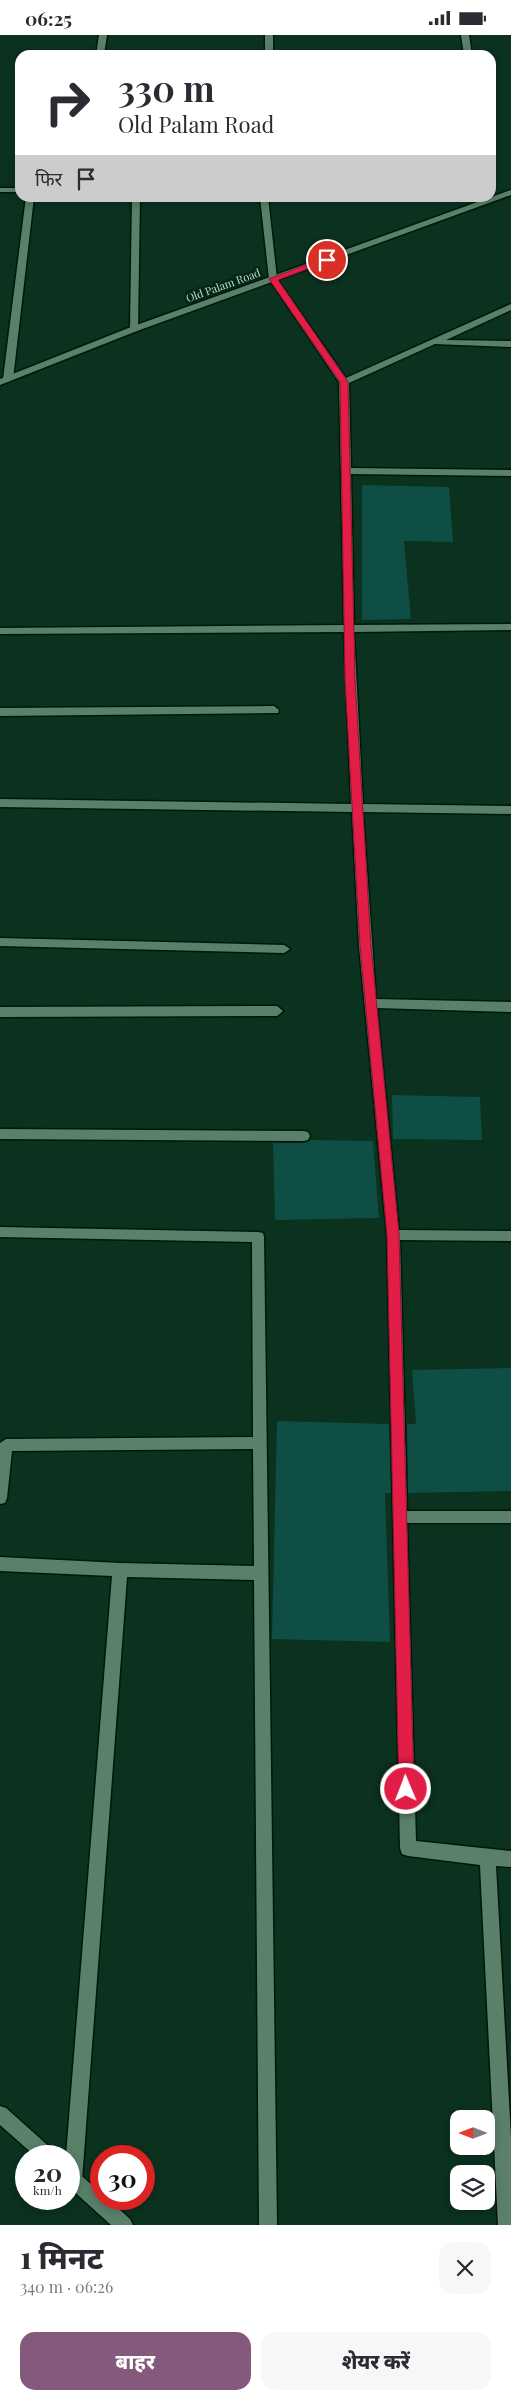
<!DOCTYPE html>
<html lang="hi">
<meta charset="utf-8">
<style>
body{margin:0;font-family:"Playfair Display","Noto Sans Devanagari",serif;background:#f7f7f7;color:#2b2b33;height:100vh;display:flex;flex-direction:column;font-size:19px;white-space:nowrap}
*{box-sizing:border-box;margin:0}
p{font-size:16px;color:#7c7c81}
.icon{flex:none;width:28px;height:28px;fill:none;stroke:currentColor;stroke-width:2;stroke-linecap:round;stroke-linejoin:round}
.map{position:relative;height:2190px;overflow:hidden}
.side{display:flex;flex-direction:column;background:#fff;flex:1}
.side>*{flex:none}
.top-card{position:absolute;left:15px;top:15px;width:481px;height:152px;border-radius:15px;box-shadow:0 2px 8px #0003;background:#fff;color:#2b2b33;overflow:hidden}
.needle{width:32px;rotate:270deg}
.tools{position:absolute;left:450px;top:2075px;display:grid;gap:10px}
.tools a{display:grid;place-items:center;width:45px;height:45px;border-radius:10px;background:#fff;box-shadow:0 2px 8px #0003;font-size:25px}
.speed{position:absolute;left:15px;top:2110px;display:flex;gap:10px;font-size:25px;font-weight:700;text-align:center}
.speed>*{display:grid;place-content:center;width:65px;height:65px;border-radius:50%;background:#fff;box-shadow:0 2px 8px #0003;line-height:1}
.speed small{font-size:12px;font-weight:400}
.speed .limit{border:8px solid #d22;background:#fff;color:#111}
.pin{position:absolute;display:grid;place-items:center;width:42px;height:42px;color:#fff;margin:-21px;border:2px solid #fff;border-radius:50%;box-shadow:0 1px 5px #0007}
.me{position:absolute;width:55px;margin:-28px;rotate:359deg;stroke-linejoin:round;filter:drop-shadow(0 0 4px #0008)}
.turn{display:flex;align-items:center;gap:18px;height:105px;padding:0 20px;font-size:22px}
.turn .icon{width:65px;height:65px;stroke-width:2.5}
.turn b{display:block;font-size:35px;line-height:42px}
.then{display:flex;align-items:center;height:48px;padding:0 20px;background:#0003;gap:10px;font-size:19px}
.round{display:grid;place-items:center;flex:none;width:52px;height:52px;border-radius:15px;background:#f7f7f7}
.overview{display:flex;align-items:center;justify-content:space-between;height:85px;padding:0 20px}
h1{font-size:30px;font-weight:800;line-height:38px}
.primary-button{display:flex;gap:10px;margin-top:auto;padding:10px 20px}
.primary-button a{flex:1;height:58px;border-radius:15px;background:#85597c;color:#fff;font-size:20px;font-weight:800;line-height:58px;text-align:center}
.primary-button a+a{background:#f7f7f7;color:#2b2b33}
.status{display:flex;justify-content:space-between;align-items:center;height:35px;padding:0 25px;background:#fff;direction:ltr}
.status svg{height:14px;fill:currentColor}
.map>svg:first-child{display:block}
.building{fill:#0e4e44}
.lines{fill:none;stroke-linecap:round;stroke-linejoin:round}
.minor-casing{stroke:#00180a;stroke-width:3}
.tertiary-casing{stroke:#00180a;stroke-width:3}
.minor{fill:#5a806a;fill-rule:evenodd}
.tertiary{fill:#5a806a;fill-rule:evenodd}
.route{fill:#e11d48;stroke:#92132f}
.labels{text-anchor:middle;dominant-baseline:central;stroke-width:5;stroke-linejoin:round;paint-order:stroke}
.far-street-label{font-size:11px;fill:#c3d7cb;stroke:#012716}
</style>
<div class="status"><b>06:25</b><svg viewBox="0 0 49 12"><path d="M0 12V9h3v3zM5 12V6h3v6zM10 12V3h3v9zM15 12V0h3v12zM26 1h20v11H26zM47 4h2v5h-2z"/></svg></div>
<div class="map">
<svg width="511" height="2190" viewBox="0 0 511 2190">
<rect width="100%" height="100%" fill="#0b311f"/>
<path class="building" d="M362,450L449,452L453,507L404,506L411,584L362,585Z
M392,1060L480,1062L482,1105L393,1104Z
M310,1105L373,1106L379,1183L275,1185L273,1108H304Z
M511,1333V1456L408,1458L407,1389H416L412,1335Z
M277,1386L389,1389L391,1458H385L390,1607L272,1604Z"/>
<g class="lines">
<g class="minor-casing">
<path id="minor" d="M99,0H107L104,20H96Z
M265,0H273V20H265Z
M461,0H469L472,20H464Z
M0,153H20V157H0Z
M26,162H34L13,344L8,347L3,344Z
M132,162H140L138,294L134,297L130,294Z
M260,162H268L277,244L346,343L511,269V275L446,305L511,306V312L435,309L349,348L351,433L511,435V441L351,439L354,590L511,589V595L354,597L363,769L511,771V779L363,777L376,964L511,967V977L377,973L399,1195L511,1196V1206L400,1205L407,1476H511V1488H407L416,1806L511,1816V1832L496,1831L511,2103V2190H498L480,1830L408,1821L402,1819L400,1813L387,1200L359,911L352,777L0,772V764L351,769L344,597L0,599V593L344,590L339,347L269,244Z
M274,671L279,675L278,678L0,681V673Z
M0,903L284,910L290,914L284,918L0,911Z
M277,971L283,976L277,981L0,982V972Z
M0,1094L304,1096L308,1097L310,1101L308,1105L304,1106L0,1104Z
M0,1192L258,1197L263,1198L264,1202L277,2190H259L254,1545L127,1542L82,2145L79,2151L73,2154L69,2152V2121H66L112,1541L0,1536V1522L120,1528L254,1531L253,1414L12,1416L7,1463L5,1468L0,1469V1408L6,1404L253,1402L252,1207L0,1202Z"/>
</g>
<g class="tertiary-casing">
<path id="tertiary" d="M511,155V160L137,296L0,350V344L131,292Z
M0,2071L6,2073L53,2115L55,2121H35L0,2090Z
M69,2133L75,2135L101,2158V2164H108L130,2184L133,2190H111L69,2152Z"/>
</g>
<use href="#minor" class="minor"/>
<use href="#tertiary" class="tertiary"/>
</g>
<path class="route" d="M324,223L331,225L278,245L348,347L355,645L371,911L399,1200L414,1754L411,1759L406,1761L402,1759L399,1754L387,1200L360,911L345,645L340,347L269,244Z"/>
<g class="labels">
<g class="far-street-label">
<text transform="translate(223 250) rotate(-20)">Old Palam Road</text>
</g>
</g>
</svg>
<div class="tools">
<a><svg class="needle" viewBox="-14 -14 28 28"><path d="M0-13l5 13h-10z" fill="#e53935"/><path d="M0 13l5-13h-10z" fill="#7c7c81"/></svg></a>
<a><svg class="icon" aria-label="layers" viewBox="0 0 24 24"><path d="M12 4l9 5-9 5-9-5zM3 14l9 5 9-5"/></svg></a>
</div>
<div class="speed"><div>20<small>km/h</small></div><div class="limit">30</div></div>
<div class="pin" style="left:327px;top:225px;background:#d93025"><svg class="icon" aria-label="arrive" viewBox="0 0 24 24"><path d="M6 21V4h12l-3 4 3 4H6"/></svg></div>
<svg class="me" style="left:406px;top:1754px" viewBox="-20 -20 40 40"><circle r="17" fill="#e11d48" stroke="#fff" stroke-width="3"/><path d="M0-11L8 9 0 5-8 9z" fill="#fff"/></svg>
<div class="top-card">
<div class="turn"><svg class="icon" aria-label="right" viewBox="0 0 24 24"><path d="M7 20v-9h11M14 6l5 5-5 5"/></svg><div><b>330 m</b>Old Palam Road</div></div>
<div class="then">फिर<svg class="icon" aria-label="arrive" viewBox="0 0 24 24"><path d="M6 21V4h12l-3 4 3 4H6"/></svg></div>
</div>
</div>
<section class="side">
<div class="overview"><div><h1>1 मिनट</h1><p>340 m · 06:26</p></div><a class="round"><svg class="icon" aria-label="close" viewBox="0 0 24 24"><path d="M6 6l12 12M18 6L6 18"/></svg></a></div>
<div class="primary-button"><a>बाहर</a><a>शेयर करें</a></div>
</section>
